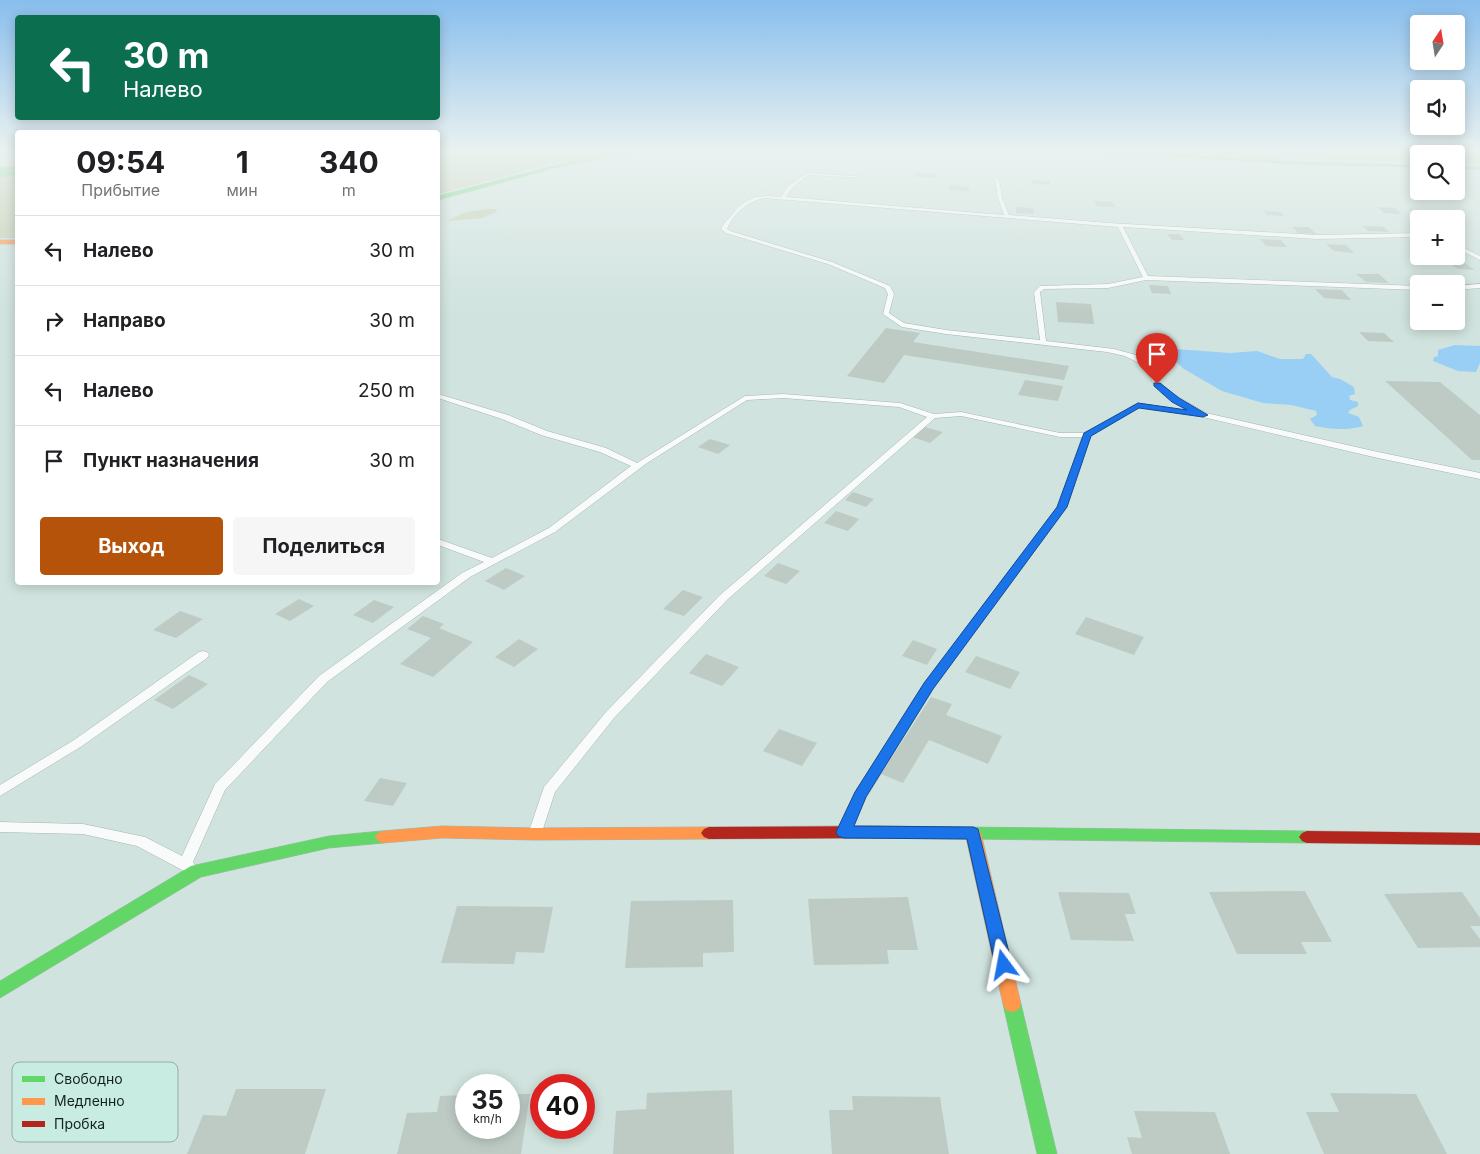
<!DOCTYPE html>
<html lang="ru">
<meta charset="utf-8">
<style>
body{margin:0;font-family:Inter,sans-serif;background:#f6f6f6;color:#202124;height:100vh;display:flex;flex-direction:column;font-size:19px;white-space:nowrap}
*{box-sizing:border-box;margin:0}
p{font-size:16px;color:#757577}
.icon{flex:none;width:28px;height:28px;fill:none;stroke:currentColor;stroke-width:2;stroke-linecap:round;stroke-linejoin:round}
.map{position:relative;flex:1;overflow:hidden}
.details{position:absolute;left:15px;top:130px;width:425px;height:455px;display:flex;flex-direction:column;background:#fff;border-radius:5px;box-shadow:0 2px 12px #0003}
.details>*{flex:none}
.top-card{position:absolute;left:15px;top:15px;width:425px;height:105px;border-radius:5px;box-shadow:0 2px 12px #0003;background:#0b6e4f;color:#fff;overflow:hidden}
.needle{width:32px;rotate:12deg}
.fabs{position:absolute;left:1410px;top:15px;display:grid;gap:10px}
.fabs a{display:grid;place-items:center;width:55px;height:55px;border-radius:5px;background:#fff;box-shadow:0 2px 12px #0003;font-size:25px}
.speed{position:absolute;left:455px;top:1074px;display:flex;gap:10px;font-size:25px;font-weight:700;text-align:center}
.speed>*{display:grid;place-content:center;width:65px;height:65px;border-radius:50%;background:#fff;box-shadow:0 2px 12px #0003;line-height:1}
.speed small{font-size:12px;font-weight:400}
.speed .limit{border:8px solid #d22;background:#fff;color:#111}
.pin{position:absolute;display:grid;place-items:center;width:42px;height:42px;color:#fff;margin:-51px -21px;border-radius:50% 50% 50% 0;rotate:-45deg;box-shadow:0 0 5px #0007}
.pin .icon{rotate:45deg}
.me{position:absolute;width:55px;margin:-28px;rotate:347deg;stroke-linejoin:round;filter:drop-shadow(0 0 4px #0008)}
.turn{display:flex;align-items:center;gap:18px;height:105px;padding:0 25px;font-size:22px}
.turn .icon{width:65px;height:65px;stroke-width:2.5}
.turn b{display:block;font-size:35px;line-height:42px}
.eta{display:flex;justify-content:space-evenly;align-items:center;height:85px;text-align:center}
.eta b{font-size:30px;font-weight:700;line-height:35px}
.cta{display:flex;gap:10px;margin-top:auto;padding:10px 25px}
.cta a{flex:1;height:58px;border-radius:5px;background:#b45309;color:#fff;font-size:20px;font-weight:700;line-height:58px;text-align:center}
.cta a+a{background:#f6f6f6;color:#202124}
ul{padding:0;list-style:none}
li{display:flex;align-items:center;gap:15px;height:70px;padding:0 25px;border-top:1px solid #e0e0e0}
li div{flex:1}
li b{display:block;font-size:19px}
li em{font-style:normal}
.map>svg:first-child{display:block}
.green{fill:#c3ccac}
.water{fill:#99cef5}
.building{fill:#becbc5}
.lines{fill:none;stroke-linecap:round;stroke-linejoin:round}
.lane-casing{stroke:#a6b5b1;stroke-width:1}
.fast-casing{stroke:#a6b5b1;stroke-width:1}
.slow-casing{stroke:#a6b5b1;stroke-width:1}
.jam-casing{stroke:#a6b5b1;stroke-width:1}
.lane{fill:#f8fbfa;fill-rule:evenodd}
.fast{fill:#63d668;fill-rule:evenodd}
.slow{fill:#ff974d;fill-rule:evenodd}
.jam{fill:#b3261e;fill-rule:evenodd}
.route{fill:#1a73e8;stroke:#114b97}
.key{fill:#c8ebe2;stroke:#92afa7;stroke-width:1}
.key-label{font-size:14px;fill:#14221e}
</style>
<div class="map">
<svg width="1480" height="1154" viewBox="0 0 1480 1154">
<rect width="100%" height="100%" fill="#d0e3de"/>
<path class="green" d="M438,152H609L536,168L438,194Z
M1161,152H1263L1282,159Z
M1279,152L1480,154V164L1456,163V154H1419V162L1307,159L1292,157Z
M17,174V238H0V177Z
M488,209H496L497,212L482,218L447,221L466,212Z"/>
<path class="water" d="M1455,345L1480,346V363L1476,372L1458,371L1433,361L1434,357L1438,356V350Z
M1175,349L1230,353L1257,351L1280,359H1303L1306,354H1311L1332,377L1340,379L1354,387L1355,394L1349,396L1350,400L1358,402V406L1350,410L1348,413L1359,417L1363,426C1346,431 1332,429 1315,426L1310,419L1317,415L1316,411L1291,405L1263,403L1222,391L1184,369L1164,352Z"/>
<path class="building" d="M915,173L936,174V178L914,177Z
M1032,180L1050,181V185L1032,184Z
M950,185L969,187V191L949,190Z
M1094,201L1112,202L1115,207L1097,206Z
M1016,207L1033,208L1034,214L1016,213Z
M1377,207L1395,208L1401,214L1384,213Z
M1264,211L1281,212L1284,216L1267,215Z
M1363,226L1384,227L1389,232L1368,231Z
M1292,227H1309L1316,234L1298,233Z
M1167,234H1179L1184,240H1172Z
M1260,239L1281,240L1287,247L1266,246Z
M1326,244L1346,245L1354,253L1334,251Z
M1446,261H1462L1475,270L1458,269Z
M1356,274H1379L1389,283L1366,282Z
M1149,285L1168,286L1171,294L1152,293Z
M1315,289L1342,290L1351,300L1324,298Z
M1056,302L1091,304L1094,324L1058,322Z
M886,328L920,333L913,342L1069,366L1064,380L904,355L884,383L847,376Z
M1359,332L1384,333L1394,342L1368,341Z
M1025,380L1063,386L1058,401L1018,395Z
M1385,381L1440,382L1480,415V460H1472Z
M925,427L943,432L930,443L912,437Z
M710,439L730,445L718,454L698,447Z
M853,492L874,499L866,507L845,500Z
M836,511L859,519L848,531L824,523Z
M778,563L800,571L786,584L764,576Z
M506,568L525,576L504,590L485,581Z
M683,590L703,597L684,616L663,609Z
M299,599L314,606L290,621L275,614Z
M374,600L394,607L373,623L353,615Z
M180,611L203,619L176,638L153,630Z
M423,616L444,624L439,628L473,642L433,677L400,664L431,638L407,629Z
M1086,617L1144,637L1134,655L1075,634Z
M519,639L538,649L514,667L495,657Z
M913,640L937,649L927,665L902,656Z
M706,654L739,667L722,686L689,673Z
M976,656L1020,672L1010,689L965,672Z
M189,675L208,684L173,709L154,700Z
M931,697L952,704L946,715L1002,736L988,764L929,740L903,783L881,774Z
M779,729L817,743L802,766L763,751Z
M380,778L407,783L393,806L364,801Z
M1305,891L1332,942H1301L1307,954H1237L1209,892Z
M1058,892L1129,893L1136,914H1125L1134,941L1071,940Z
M1462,892L1480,918V926H1470L1480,939V947L1418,948L1384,894Z
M908,897L918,950H887L889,964L814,965L808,899Z
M733,900L734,952L703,953V967L625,968L631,901Z
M457,906L553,907L544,953L516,952L514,964L441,963Z
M236,1089H326L305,1154H187L203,1115L226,1116Z
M732,1090L734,1154H613L616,1111L646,1109L647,1093Z
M1330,1093L1416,1094L1447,1154H1324L1306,1112H1339Z
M509,1094H530L521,1154H397L407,1113L437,1112L440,1096L466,1095V1128H509Z
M852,1096L940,1097L949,1154H832L829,1110H853Z
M1134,1111L1215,1112L1230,1154H1132L1127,1137L1142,1138Z"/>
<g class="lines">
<g class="lane-casing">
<path id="lane" d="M807,173L869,177L867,178L808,175L792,188L786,197L1004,215L998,198L995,179L997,178L999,179L1002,198L1009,215L1109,223L1317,235L1419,233V237L1317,239L1123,227L1148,276L1419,286V290L1146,280L1108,288L1044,289L1040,292L1046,341L1114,349L1136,355L1147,363L1160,382L1170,392L1206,413L1378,452L1480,473V479L1378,458L1203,417L1139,407L1091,436L1067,507L933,689L866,798L850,832L845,833L840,832L838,828L855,792L925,683L1058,507L1082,437H1060L961,416L935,418L728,599L614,718L555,792L541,835L536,836L531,835L529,831L544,787L606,712L720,595L927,417L899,407L783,398L747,400L647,463L555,532L470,577L327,682L225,790L193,862L196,867L194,871L189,873L184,871L137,846L83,834L0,832V822L83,824L145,837L182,856L215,784L319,676L462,573L484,562L438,545V539L492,558L549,528L631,466L600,452L541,435L502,419L438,398V394L508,415L547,431L606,448L637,463L745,396L783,394L900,403L934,414L961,412L1060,433H1085L1138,403L1189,411L1170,400L1159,391L1146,371L1137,362L1125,356L1107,352L946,334L902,327L883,314L888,294L885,288L828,264L726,233L721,229C723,224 727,220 731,216C746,196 758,195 781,197L788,186ZM764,198L1118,227L1143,277L1108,284L1040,286L1034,292L1040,340L946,330L904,323L889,313L894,294L890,286L832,262L730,231L727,229C734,213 747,202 764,198Z
M1456,244L1480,256V260L1456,248Z
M1480,284V288L1456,290V286Z
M203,651L207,652L209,655L207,658L82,746L0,796V785L74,740L199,652Z"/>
</g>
<g class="fast-casing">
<path id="fast" d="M618,152H629L554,168L438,200V196L553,166Z
M1107,152H1139L1294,162L1419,165V167L1294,164Z
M18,166V169L0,172V168Z
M1456,166L1480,167V169H1456Z
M18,171V174L0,177V173Z
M880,826L1307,831L1312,833L1315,837L1312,841L1307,843L880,838L875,836L872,832L875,828Z
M383,831L388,833L391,837L388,841L383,843L329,848L201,877L0,998V981L191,866L329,836Z
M1012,996L1018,998L1021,1004L1057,1154H1037L1003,1004L1006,998Z"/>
</g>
<g class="slow-casing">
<path id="slow" d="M0,240H18V244H0Z
M442,826L535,828L709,827L714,829L717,833L714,837L709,839L535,840L442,838L383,843L378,841L375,837L378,833L383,831Z
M973,827L978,829L981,833L1021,1004L1018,1010L1012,1012L1006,1010L1003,1004L965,833L968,829Z"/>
</g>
<g class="jam-casing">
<path id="jam" d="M880,826L885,828L888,832L885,836L880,838L709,839L704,837L701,833L704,829L709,827Z
M1307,831L1480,833V845L1307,843L1302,841L1299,837L1302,833Z"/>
</g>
<use href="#lane" class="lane"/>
<use href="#fast" class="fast"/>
<use href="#slow" class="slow"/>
<use href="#jam" class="jam"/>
</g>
<linearGradient id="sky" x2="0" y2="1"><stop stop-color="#88beed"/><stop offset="0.48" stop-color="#eaf2f0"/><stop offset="1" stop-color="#eaf2f0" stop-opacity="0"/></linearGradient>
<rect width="1480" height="314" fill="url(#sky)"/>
<path class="route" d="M1154,383H1160L1179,398L1208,415L1203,417L1139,408L1091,436L1067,507L933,689L866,797L854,826L973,827L978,829L1012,965L1010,971L1004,973L997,971L995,965L967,839L844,838L838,836L836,832L855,792L924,683L1057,507L1084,433L1138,403L1187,410L1172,402L1154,386Z"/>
<rect x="12" y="1062" width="166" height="80" rx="8" class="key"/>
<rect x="22" y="1076" width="23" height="6" fill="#63d668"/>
<rect x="22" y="1098" width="23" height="7" fill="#ff974d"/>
<rect x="22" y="1121" width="23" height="6" fill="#b3261e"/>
<g class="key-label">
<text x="54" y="1084">Свободно</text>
<text x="54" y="1106">Медленно</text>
<text x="54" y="1129">Пробка</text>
</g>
</svg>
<div class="fabs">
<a><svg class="needle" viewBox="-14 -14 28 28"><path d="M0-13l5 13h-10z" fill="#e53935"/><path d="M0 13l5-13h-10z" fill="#757577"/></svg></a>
<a><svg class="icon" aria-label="sound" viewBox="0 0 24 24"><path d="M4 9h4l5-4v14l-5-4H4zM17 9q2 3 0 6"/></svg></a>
<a><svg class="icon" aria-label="search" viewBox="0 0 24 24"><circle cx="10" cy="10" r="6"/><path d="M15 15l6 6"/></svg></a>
<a>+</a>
<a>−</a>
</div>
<div class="speed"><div>35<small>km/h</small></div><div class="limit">40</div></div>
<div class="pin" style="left:1157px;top:384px;background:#d93025"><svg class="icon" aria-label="arrive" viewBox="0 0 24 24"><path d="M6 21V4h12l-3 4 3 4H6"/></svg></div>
<svg class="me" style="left:1004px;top:965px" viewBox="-20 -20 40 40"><path d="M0-17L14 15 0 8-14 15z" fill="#1a73e8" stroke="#fff" stroke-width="4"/></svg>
<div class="top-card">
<div class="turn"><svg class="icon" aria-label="left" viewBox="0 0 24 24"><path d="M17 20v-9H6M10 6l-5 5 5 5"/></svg><div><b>30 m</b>Налево</div></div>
</div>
<section class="details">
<div class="eta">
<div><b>09:54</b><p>Прибытие</p></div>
<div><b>1</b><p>мин</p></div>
<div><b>340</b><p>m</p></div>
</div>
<ul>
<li><svg class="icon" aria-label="left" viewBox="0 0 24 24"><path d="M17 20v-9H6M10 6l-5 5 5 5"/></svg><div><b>Налево</b></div><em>30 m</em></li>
<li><svg class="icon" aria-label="right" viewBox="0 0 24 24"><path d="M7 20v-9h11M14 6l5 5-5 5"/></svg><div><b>Направо</b></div><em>30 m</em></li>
<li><svg class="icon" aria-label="left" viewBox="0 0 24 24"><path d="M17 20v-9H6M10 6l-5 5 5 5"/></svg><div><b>Налево</b></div><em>250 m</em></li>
<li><svg class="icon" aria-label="arrive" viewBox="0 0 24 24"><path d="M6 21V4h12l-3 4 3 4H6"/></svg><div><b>Пункт назначения</b></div><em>30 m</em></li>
</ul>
<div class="cta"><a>Выход</a><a>Поделиться</a></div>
</section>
</div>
